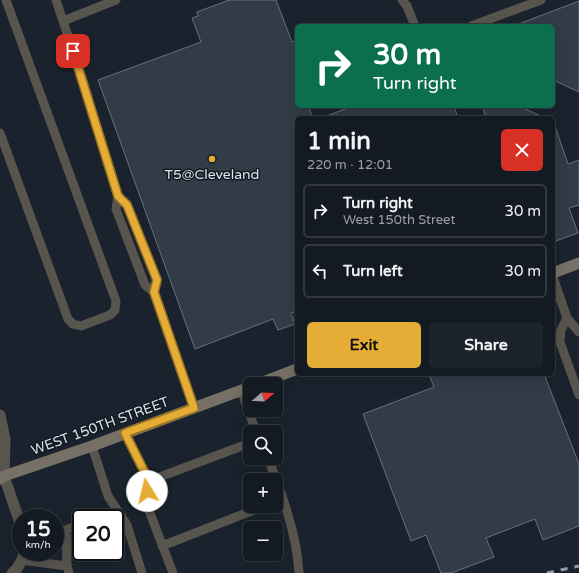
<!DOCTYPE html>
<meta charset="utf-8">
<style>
body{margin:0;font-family:"Varela Round",sans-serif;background:#1d232a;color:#f1f3f6;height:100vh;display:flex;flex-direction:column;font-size:15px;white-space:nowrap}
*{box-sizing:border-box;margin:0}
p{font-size:13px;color:#9da1a5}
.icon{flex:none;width:22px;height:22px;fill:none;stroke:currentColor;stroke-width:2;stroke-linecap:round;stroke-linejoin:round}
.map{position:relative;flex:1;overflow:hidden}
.sheet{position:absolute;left:295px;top:116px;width:260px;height:260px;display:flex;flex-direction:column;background:#141a22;border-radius:6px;box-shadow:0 4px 16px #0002,0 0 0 1px #333840}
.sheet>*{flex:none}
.top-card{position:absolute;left:295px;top:24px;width:260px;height:84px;border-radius:6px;box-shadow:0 4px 16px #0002,0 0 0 1px #333840;background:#0b6e4f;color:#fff;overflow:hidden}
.needle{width:26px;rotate:71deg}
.fabs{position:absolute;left:243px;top:377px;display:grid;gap:8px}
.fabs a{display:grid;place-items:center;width:40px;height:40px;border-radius:6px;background:#141a22;box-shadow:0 4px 16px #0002,0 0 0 1px #333840;font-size:20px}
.speed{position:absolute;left:12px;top:509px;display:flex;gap:8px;font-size:20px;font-weight:700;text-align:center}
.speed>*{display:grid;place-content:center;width:52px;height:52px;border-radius:50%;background:#141a22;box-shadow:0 4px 16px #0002,0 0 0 1px #333840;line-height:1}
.speed small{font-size:10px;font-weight:400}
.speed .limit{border:2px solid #111;border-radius:6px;background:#fff;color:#111}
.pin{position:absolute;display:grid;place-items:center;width:34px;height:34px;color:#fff;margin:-17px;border-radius:8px;box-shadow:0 2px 6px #0006}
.me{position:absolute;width:44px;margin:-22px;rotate:351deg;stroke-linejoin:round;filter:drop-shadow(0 0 3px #0008)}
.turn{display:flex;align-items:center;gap:14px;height:84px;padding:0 12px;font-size:18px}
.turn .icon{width:52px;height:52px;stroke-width:2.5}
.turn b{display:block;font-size:28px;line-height:34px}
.round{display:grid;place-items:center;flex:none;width:42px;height:42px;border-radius:6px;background:#1d232a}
.head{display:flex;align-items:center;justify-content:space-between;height:68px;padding:0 12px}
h1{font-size:24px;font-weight:700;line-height:30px}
.button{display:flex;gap:8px;margin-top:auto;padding:8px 12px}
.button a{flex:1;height:46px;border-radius:6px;background:#e5ad35;color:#111;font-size:16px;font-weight:700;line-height:46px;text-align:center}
.button a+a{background:#1d232a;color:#f1f3f6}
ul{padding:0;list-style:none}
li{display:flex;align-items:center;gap:12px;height:54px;margin:0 8px 6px;padding:0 4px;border:2px solid #333840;border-radius:6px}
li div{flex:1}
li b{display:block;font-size:15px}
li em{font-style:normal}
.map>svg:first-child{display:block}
.building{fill:#323c47;stroke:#66717e}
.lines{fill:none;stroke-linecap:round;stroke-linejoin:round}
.service{stroke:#58544e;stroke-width:9}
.minor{stroke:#58544e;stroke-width:11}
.secondary{stroke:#767067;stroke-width:11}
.rail{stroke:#949ba4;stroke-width:3;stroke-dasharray:7 7;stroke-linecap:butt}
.route-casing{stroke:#957022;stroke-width:10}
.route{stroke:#e5ad35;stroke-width:7}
.poi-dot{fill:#e5ad35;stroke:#111a24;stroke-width:1.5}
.labels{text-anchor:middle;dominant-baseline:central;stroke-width:3;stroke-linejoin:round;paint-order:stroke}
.poi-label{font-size:14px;fill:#dce2e9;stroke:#111a24}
.street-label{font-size:14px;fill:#dce2e9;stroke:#111a24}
</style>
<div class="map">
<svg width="579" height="573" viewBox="0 0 579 573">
<rect width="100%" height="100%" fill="#1a232d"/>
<path class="building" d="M229,0H276L292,42L297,40V106H308L313,118H297V311L291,313L295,324L278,330L273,319L195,349L98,80L201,42L192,18L198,16L197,12Z
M579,1V92L553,80V26H516V25Z
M353,106H454L458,118H324V117Z
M482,106H519L545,118H486Z
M553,126H555L568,164L579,160V205L569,208L578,233L553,242Z
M429,374H544L579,464V526L543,540L535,519L486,538L494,557L451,573H441L426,535L411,541L363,414L434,387Z"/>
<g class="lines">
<path class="service" d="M56,0L63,21L116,0
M402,0L407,6L415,26
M63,21L83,81L118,196L116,209L145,285L154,292L157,280L127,205L118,196
M471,26L541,0
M0,133L68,319L73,324L81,326L110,315L115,310L116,301L6,0
M553,277L567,318L579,332
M154,292L194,408
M567,318L561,330L560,342L579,395
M241,390L256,432
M125,433L149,481L250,443
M92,446L108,496L127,525L142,573
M268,458C282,494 297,535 299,573
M149,481L145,500L173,573
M100,518L118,511
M162,546L264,506
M21,560L67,566L69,573
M67,566L66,530L81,524"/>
<path class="minor" d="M0,415L5,439L4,476
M0,471L4,476L21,526
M12,573C19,569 22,559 25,552"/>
<path class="secondary" d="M553,273L579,263
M258,384L297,369
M0,479L4,476L92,446L250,387"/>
<path class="rail" d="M547,573L579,566"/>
</g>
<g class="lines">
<g class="route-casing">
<path id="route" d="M73,51L118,196L127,205L157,280L154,292L194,408L125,433L149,481L147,491"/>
</g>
<use href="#route" class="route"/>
</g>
<circle class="poi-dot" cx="212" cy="159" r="4"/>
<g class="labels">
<g class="poi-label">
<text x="212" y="174">T5@Cleveland</text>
</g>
<g class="street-label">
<text transform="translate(100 426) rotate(-20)">WEST 150TH STREET</text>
</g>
</g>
</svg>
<div class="fabs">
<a><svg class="needle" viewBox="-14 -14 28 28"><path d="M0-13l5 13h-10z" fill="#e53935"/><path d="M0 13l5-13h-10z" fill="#9da1a5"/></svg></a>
<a><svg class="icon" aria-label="search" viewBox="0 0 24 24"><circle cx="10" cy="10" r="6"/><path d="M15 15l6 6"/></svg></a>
<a>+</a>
<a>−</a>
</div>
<div class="speed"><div>15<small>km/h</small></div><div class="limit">20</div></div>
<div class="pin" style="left:73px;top:51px;background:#d93025"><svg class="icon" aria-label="arrive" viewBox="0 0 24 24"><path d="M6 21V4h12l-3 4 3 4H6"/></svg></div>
<svg class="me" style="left:147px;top:491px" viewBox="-20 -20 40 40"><circle r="19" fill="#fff"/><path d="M0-13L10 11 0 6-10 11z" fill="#e5ad35"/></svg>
<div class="top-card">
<div class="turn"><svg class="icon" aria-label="right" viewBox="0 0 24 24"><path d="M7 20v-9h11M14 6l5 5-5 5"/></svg><div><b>30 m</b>Turn right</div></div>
</div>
<section class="sheet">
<div class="head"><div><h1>1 min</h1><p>220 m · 12:01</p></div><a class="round" style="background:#d93025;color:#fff"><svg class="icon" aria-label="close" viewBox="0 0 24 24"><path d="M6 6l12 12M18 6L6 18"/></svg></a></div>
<ul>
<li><svg class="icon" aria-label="right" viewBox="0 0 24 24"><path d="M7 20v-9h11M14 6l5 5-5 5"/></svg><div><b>Turn right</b><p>West 150th Street</p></div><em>30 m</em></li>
<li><svg class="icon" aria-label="left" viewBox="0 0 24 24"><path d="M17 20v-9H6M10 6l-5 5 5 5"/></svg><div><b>Turn left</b></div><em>30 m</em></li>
</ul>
<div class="button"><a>Exit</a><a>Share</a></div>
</section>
</div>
